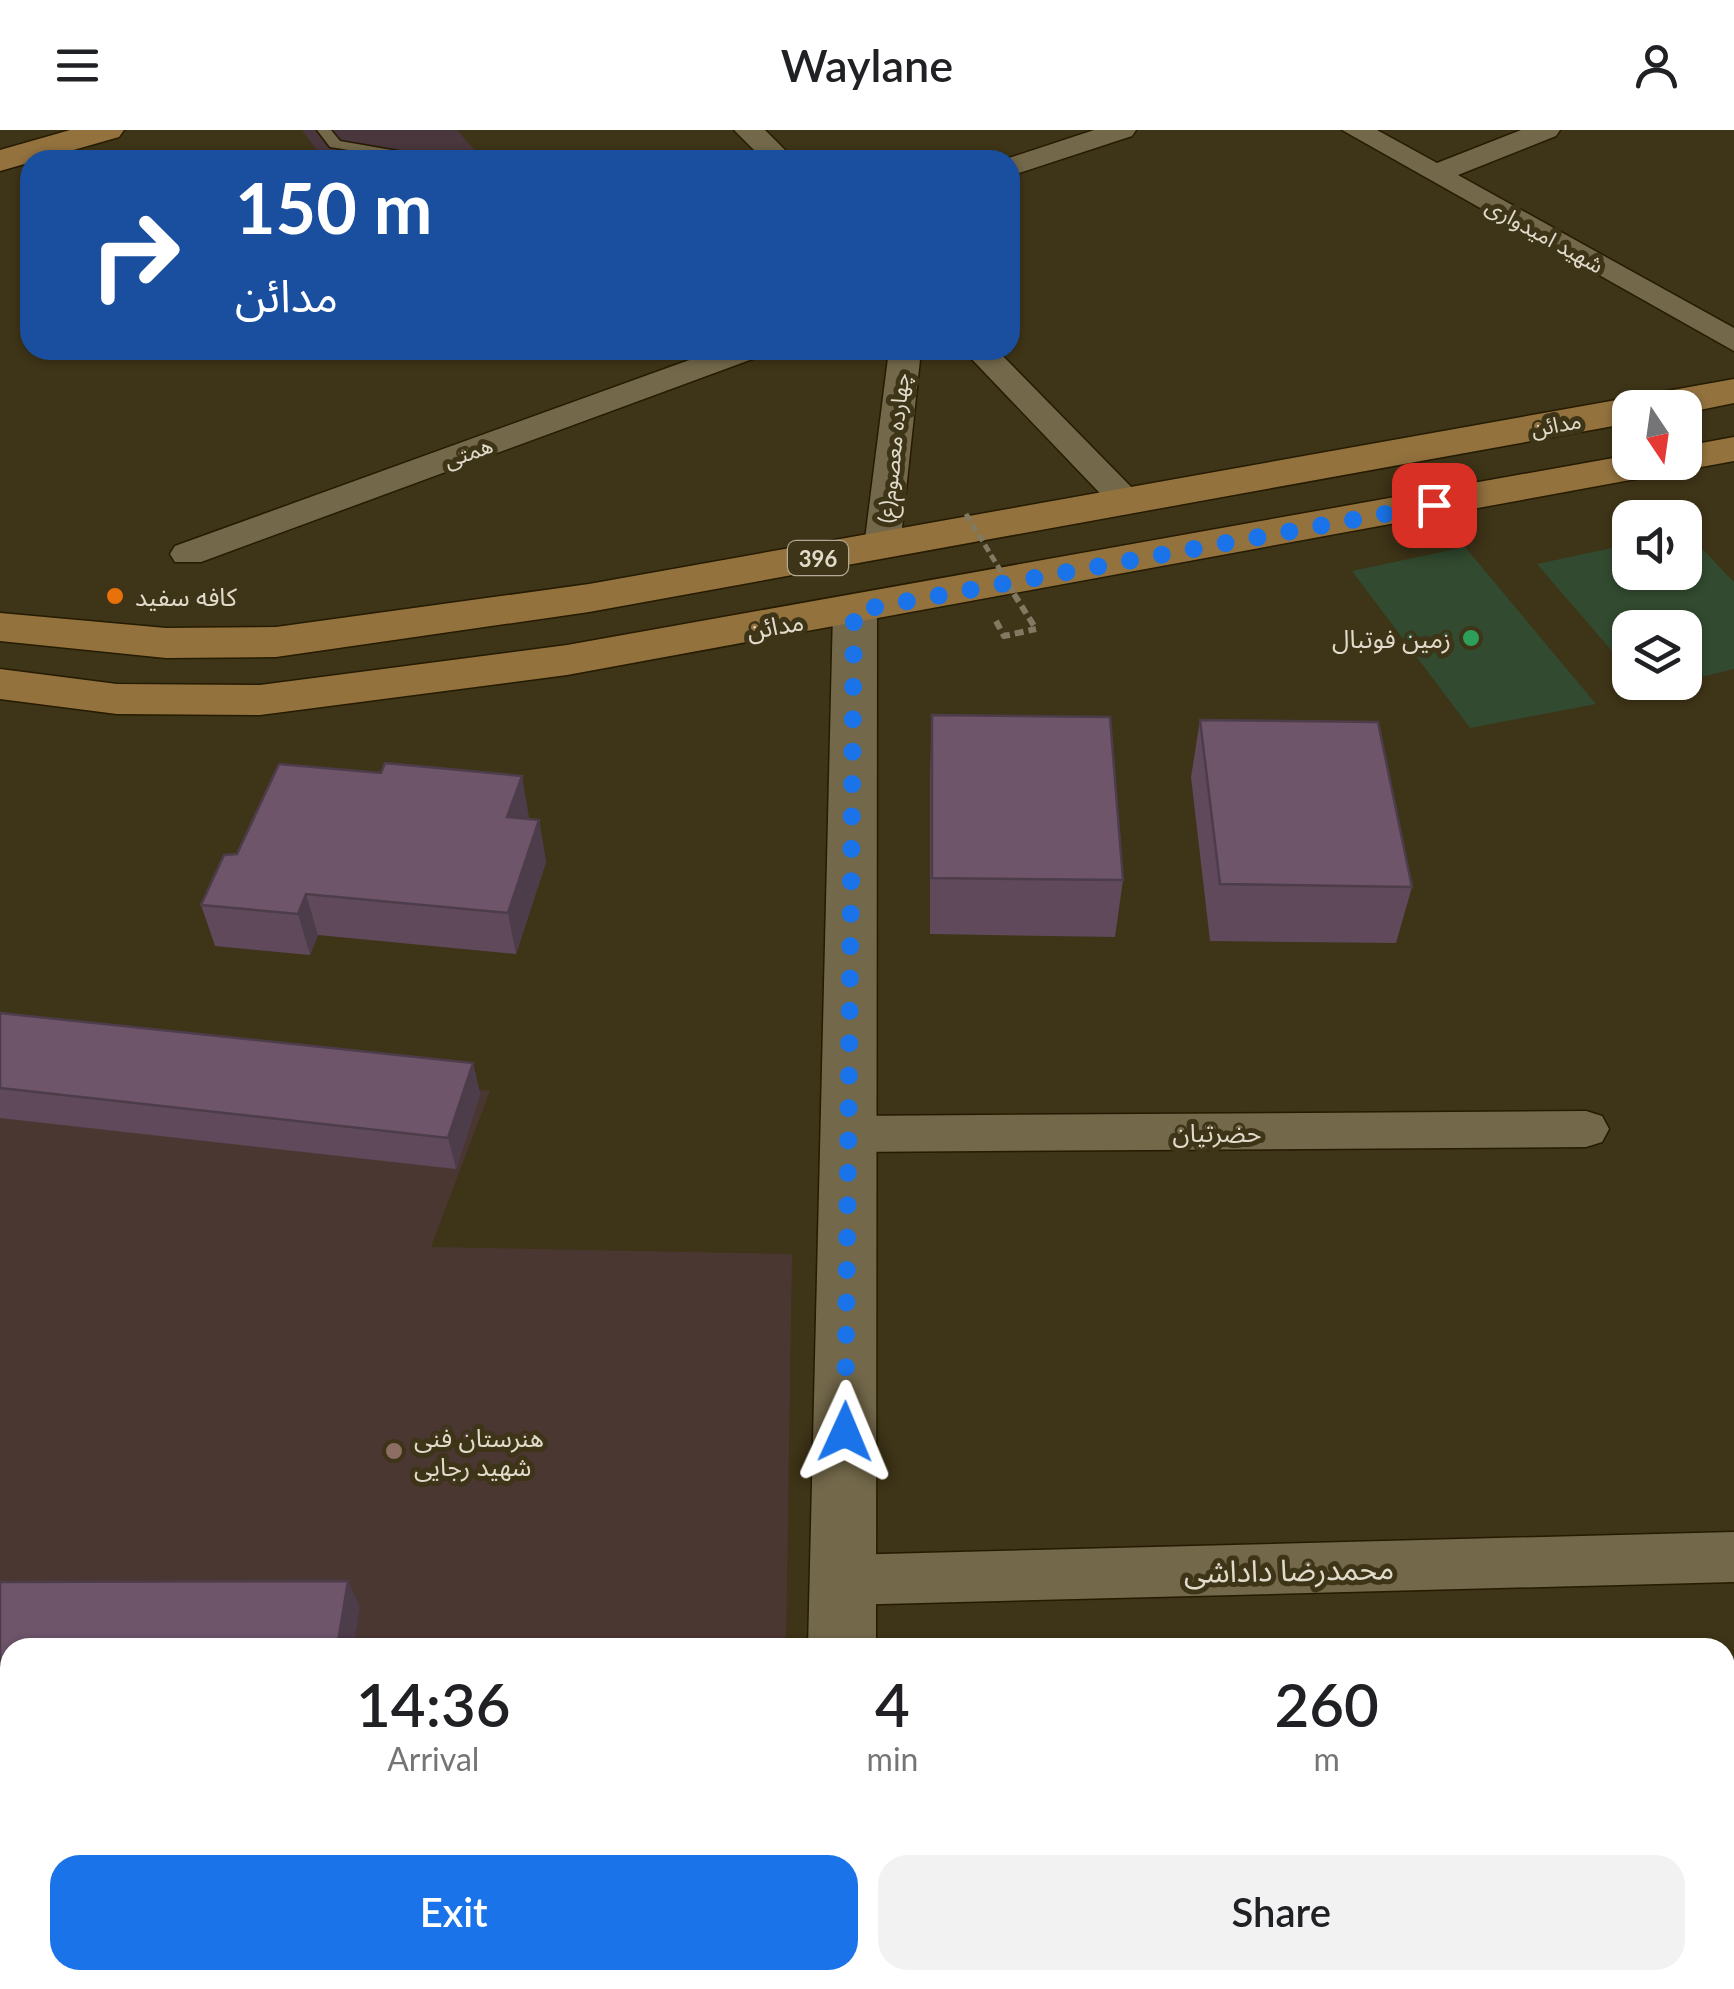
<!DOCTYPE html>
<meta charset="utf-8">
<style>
body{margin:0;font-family:Lato,"Noto Sans Arabic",sans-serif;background:#f2f2f2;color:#202124;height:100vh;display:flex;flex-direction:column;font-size:38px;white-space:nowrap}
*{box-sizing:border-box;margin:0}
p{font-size:32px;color:#757577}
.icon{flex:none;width:55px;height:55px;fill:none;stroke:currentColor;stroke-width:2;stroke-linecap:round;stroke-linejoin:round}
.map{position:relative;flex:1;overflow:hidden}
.side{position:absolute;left:0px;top:1508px;width:1735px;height:352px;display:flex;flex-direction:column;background:#fff;border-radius:30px 30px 0 0;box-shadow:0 2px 8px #0004}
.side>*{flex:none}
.top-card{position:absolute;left:20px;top:20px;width:1000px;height:210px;border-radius:30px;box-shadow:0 2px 8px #0004;background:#1a4fa0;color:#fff;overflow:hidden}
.needle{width:65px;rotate:167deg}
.buttons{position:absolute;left:1612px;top:260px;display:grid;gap:20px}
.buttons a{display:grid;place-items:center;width:90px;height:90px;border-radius:20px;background:#fff;box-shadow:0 2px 8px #0004;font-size:50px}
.pin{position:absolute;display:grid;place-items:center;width:85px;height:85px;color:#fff;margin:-42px;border-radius:20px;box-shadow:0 5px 15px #0006}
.me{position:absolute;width:110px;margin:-55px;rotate:1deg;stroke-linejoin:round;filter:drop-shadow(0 0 8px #0008)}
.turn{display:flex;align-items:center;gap:35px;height:210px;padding:0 50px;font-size:45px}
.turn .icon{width:130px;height:130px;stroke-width:2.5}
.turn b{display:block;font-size:70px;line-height:85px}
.eta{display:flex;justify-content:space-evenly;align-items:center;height:170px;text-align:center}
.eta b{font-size:60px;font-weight:600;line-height:70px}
.action{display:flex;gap:20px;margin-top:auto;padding:20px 50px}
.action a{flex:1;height:115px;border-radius:30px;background:#1a73e8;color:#fff;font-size:40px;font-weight:600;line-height:115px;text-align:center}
.action a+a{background:#f2f2f2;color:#202124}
header{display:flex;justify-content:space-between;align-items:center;height:130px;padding:0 50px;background:#fff;font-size:45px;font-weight:600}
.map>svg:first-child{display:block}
.commercial{fill:#4a363d}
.education{fill:#4b3732}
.green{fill:#324a2f}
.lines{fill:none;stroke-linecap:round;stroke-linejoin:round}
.lane-casing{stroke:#251b00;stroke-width:3}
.street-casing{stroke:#251b00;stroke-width:3}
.secondary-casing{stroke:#251b00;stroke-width:3}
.primary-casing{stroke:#251b00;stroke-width:3}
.path{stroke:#827962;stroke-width:6;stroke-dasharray:9 5;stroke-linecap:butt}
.lane{fill:#73684a;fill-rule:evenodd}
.street{fill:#73684a;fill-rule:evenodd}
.secondary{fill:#73684a;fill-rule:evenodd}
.primary{fill:#93723e;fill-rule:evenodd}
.path-bridge-far1{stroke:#827962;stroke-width:5;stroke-dasharray:8 4;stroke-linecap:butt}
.path-bridge{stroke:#827962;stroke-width:6;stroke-dasharray:9 5;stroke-linecap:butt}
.wall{fill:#5f495b}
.shaded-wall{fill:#4d3c4a}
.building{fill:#6e556a;stroke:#4d3c4a;stroke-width:2.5}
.route{stroke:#1a73e8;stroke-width:18;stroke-dasharray:0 32.4}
.food-dot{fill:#e8710a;stroke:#3e3417;stroke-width:4}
.leisure-dot{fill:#2e9e5b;stroke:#3e3417;stroke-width:4}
.education-dot{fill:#8d6e63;stroke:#3e3417;stroke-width:4}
.labels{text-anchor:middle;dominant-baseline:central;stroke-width:10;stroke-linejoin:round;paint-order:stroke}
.far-street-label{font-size:22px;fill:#e1dbcb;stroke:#3e3417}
.shield{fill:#3e3417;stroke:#b0a995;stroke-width:2.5}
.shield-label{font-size:22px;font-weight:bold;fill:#e1dbcb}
.poi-label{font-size:25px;fill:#e1dbcb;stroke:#3e3417;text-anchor:start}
.street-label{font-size:25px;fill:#e1dbcb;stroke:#3e3417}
.near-street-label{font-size:30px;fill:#e1dbcb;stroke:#3e3417}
</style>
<header><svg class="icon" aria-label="menu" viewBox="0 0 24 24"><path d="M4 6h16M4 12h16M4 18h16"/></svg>Waylane<svg class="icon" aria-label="person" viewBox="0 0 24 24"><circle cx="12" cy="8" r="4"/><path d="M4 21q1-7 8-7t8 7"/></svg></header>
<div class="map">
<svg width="1734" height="1859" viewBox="0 0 1734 1859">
<rect width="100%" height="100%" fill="#3e3417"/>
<path class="commercial" d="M302,0H457L483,30H324Z"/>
<path class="education" d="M0,905L490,961L431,1117L792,1124L786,1517L10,1518V1850H781V1859H0Z"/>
<path class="green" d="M1687,403L1734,452V539L1685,551V498H1630V542L1537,434L1630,414V442H1685Z
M1465,417L1596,574L1470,598L1352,441Z"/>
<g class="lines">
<g class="lane-casing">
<path id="lane" d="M317,0H331L340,11L403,22L409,30L330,17Z"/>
</g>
<g class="street-casing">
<path id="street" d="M734,0H765L795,30H764Z
M1094,0H1136L1132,6L1010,46V30H1003Z
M1342,0H1377L1437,33L1521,0H1560L1556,6L1458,45L1734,198V221Z
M717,220H763L758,227L201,432H175L170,424L175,416Z
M889,220H921L900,417L895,425H869L864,417Z
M963,220H997L1140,366L1145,373L1140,380H1116Z
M1586,981L1602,986L1609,999L1602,1012L1586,1017L848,1022L832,1017L825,1004L832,991L848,986Z
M1734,1402V1452L843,1475L824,1468L816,1450L824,1432L843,1425Z"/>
</g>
<g class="secondary-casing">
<path id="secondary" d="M855,467L871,471L877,481L876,1518H808L833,481L839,471Z
M800,1850H876V1859H800Z"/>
</g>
<g class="primary-casing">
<path id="primary" d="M70,0H124L119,7L0,41V20Z
M1734,249V273L1685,283V278H1630V293L589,482L276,527L166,528L0,511V483L166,498L276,497L589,454Z
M1734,307V331L567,545L260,585L117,584L0,569V539L117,554L260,555L567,515L1630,325V332H1685V316Z"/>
</g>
<path class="path" d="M996,491L1004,506L1036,499"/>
<use href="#lane" class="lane"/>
<use href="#street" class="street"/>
<use href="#secondary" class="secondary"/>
<use href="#primary" class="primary"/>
<path class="path-bridge-far1" d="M966,384L1016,466"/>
<path class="path-bridge" d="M1014,464L1036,499"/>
</g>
<path class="wall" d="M932,585L1123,750L1115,807L930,804V642Z
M1200,590L1412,757L1396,813L1210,811L1191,647Z
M381,643L522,646L528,689L539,690L546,732L516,824L318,805L310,825L215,816L201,775L237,724Z
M0,883L473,933L480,964L456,1039L0,988Z
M0,1452L360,1477L10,1518V1703H0Z"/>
<path class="shaded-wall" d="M522,646L529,687L514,729L507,687Z
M539,690L546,732L516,824L508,783Z
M306,764L318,805L310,825L298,784Z
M473,933L480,964L456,1039L448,1008Z
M348,1451L360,1477L353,1518H337Z"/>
<path class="building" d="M932,585L1110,587L1123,750L932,748Z
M1200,590L1378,592L1412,757L1220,754Z
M385,633L522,646L507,687L539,690L508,783L306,764L298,784L201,775L224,725L237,724L279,634L381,643Z
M0,883L473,933L448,1008L0,958Z
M348,1451L337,1518H10V1679H0V1452Z"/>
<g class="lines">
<path class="route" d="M845,1302L854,481L1434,375"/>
</g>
<circle class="food-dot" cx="115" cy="466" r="10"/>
<circle class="leisure-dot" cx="1471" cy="508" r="10"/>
<circle class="education-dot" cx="394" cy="1321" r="10"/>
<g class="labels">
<g class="far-street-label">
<text transform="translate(1545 105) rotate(29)">شهيد امیدواری</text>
<text transform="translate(1556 294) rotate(-10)">مدائن</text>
<text transform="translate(893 318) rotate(-84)">چهارده معصوم(ع)</text>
<text transform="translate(468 322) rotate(-20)">همتی</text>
</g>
<rect class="shield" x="788" y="411" width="60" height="34" rx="8"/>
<g class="shield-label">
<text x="818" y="428">396</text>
</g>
<g class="poi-label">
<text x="135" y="466">کافه سفید</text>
<text x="1451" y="508" text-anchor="end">زمین فوتبال</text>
<text x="414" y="1307">هنرستان فنی<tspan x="414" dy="29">شهید رجایی</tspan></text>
</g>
<g class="street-label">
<text transform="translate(775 495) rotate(-10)">مدائن</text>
<text x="1217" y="1002">حضرتیان</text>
</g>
<g class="near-street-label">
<text transform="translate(1289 1439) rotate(-1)">محمدرضا داداشی</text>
</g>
</g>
</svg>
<div class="buttons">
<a><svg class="needle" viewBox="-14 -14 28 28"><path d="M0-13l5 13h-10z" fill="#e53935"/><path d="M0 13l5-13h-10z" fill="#757577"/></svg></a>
<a><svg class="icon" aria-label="sound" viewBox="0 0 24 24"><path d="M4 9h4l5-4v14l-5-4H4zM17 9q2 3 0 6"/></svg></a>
<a><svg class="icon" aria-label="layers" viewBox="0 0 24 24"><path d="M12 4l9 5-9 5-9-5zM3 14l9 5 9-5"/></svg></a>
</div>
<div class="pin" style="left:1434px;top:375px;background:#d93025"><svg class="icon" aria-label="arrive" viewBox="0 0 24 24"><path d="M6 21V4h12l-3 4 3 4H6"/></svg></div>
<svg class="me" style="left:845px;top:1302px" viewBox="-20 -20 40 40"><path d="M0-17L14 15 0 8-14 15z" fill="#1a73e8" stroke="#fff" stroke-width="4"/></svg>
<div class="top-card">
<div class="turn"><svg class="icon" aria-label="right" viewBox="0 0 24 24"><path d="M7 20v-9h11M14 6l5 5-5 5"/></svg><div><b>150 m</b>مدائن</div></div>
</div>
<section class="side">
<div class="eta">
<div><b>14:36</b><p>Arrival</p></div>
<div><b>4</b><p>min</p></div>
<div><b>260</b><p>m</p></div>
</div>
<div class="action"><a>Exit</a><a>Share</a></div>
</section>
</div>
